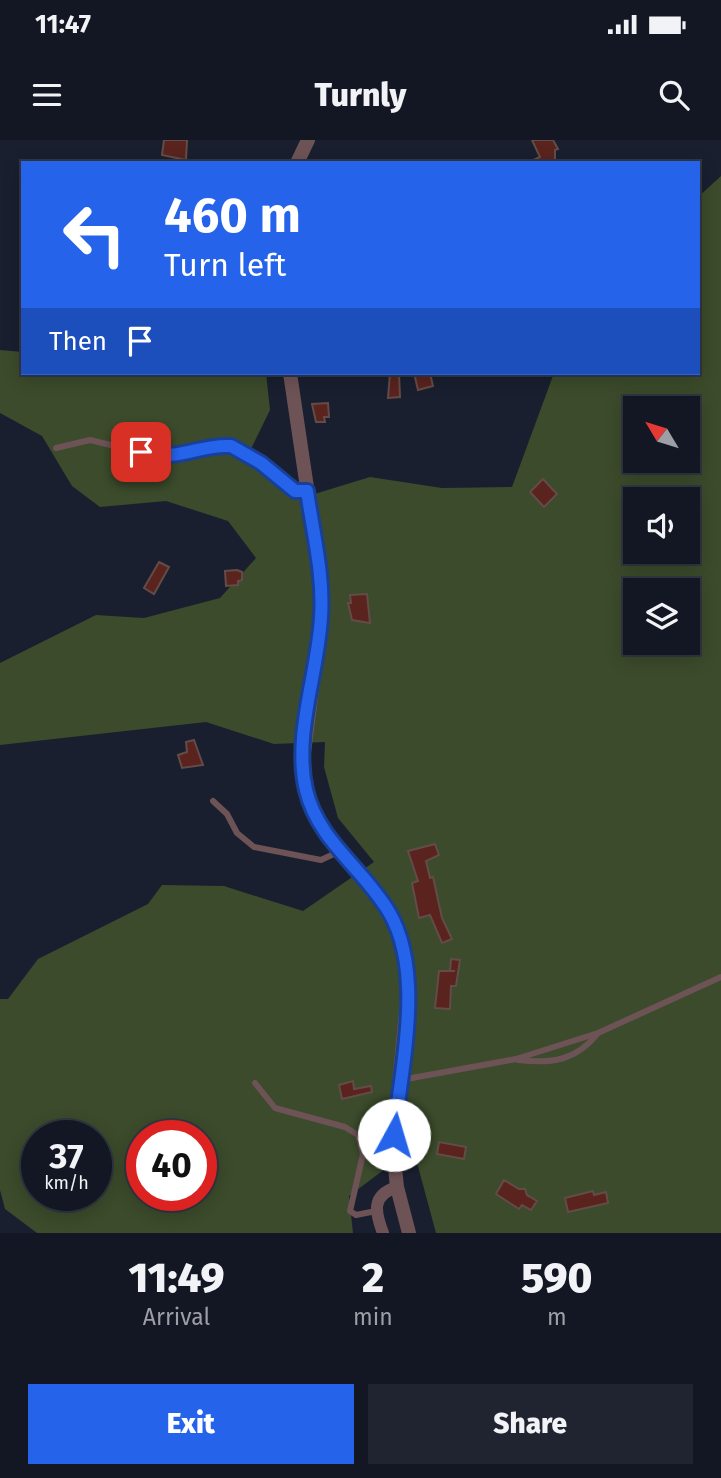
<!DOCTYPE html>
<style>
body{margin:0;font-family:"Fira Sans",sans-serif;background:#202430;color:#f1f3f6;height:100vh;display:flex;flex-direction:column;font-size:26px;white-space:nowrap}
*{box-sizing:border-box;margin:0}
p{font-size:23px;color:#9d9fa6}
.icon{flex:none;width:38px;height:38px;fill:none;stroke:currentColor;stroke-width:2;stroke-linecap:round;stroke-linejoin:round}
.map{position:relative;height:1093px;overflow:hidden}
.side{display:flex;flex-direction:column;background:#131723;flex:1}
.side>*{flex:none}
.top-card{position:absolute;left:21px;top:21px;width:679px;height:214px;border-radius:0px;box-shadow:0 4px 18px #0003,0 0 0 2px #323641;background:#2563eb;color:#fff;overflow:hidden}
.needle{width:46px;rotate:308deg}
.tools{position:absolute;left:623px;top:256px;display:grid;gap:14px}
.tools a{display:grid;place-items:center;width:77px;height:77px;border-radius:0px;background:#131723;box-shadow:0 4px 18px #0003,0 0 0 2px #323641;font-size:35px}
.speed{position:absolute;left:21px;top:980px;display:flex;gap:14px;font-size:35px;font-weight:700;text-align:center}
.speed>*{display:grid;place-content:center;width:91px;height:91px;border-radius:50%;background:#131723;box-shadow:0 4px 18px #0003,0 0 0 2px #323641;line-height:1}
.speed small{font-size:18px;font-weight:400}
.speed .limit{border:10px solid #d22;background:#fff;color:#111}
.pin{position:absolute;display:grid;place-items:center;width:60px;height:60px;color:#fff;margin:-30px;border-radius:14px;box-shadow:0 4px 10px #0006}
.me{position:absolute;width:77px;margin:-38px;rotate:6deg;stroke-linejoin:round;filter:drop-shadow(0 0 5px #0008)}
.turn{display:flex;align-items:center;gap:24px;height:147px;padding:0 28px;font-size:32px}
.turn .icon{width:91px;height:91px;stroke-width:2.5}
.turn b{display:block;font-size:49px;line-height:60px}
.then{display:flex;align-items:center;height:66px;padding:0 28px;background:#0003;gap:14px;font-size:26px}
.eta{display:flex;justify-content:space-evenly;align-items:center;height:119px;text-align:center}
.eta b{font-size:42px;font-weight:800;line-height:49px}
.button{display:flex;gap:14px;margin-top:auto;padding:14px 28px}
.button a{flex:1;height:80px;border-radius:0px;background:#2563eb;color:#fff;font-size:28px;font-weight:800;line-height:80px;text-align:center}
.button a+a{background:#202430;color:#f1f3f6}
.status{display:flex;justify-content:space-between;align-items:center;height:49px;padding:0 35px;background:#131723;direction:ltr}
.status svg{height:19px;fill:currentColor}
header{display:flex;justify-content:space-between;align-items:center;height:91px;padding:0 28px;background:#131723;font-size:32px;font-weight:800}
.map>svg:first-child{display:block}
.green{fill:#3b4b2b;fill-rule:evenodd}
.building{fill:#5a231e;stroke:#634c48;stroke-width:2}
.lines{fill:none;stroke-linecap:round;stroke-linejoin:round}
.service{stroke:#6e5356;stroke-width:6}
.minor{stroke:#6e5356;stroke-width:12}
.tertiary{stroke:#6e5356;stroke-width:14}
.route-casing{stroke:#184099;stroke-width:18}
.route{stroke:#2563eb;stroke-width:12}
</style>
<div class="status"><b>11:47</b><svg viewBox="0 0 49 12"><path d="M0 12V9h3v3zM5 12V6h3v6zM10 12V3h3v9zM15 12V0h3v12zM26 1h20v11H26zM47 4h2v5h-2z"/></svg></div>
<header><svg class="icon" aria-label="menu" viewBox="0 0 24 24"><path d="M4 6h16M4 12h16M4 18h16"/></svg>Turnly<svg class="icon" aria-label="search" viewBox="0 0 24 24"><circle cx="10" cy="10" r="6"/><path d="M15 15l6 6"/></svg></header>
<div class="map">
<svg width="721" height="1093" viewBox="0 0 721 1093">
<rect width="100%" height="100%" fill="#191f2f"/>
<path class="green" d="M721,36V1093H436L413,1008L349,1056L353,1093H37L5,1069L0,1050V859H8L38,819L148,764L162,745L224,746L303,771L374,722L338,678L324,627L325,602L274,604L206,582L0,605V523L96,475L144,478L220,458L256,418L228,381L166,361L100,367L72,346L42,296L0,273V210L23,212V233H266L270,270L248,315L295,360L370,337L442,348L512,347L554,233H698V57ZM635,268H688V320H635ZM635,359H688V411H635ZM635,450H688V502H635ZM37,996H96V1055H37ZM142,996H201V1055H142Z"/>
<path class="building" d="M164,0H187L186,20L162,15Z
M532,0H553L558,9L555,10V23H527L540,17Z
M390,233H399L400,257L388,258Z
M414,233H430L433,246L418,250Z
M328,263L329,277H324L325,282H316L312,264Z
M543,339L557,354L544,367L530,352Z
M159,422L169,427L154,454L144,448Z
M237,430L242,432V440L238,441V445L226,446L225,431Z
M367,454L370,483L352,480L348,463H351L350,455Z
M194,600L203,625L182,628L178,615L187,612L186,602Z
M435,704L439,715L426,721L430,738L433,737L442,778L452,799L442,803L430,775L419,778L412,743L418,741L408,711Z
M451,819L460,820L456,846H451L450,869L435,868L439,831H455H450Z
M353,941L354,949L371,946L372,952L342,959L339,945Z
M439,1002L466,1007L464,1019L437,1014Z
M504,1040L519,1049H525L527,1055L537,1061L531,1070L522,1065L519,1069L496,1054Z
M593,1051L594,1055L606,1052L608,1063L568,1072L565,1058Z"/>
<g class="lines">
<path class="service" d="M56,308L90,300L160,317L231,306L261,323L284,345L295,351H307
M213,661L227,674L237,693L254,707L321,720L340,711
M518,920C551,924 576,921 598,893
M401,940L516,919L598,893L721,837
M255,943L275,968L345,987L358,995L363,1014L350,1071L356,1075L376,1071"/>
<path class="minor" d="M383,1093C375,1072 371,1055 397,1047"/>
<path class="tertiary" d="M297,23L308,0
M290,233L321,442V478L303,621L306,650L317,681L389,771L402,803L408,850L393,1008L397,1047L409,1093"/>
</g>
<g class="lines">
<g class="route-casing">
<path id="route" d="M141,312C183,322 197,304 231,306L261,323L295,351H307C313,393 324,435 321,477C318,533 293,595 306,650C318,701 364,729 389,772C425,833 401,928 394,995"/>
</g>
<use href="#route" class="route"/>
</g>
</svg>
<div class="tools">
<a><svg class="needle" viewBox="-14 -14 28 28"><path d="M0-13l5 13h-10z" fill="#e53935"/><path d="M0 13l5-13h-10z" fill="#9d9fa6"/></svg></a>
<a><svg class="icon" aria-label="sound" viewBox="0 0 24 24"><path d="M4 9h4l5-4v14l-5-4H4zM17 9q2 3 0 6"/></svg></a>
<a><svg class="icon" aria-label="layers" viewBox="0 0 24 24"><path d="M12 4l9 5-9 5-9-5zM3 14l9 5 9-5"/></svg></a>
</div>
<div class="speed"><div>37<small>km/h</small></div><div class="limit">40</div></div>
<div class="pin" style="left:141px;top:312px;background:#d93025"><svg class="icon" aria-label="arrive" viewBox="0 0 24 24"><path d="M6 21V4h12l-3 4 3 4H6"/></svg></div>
<svg class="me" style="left:394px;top:995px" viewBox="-20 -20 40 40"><circle r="19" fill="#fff"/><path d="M0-13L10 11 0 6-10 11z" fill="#2563eb"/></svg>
<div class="top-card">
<div class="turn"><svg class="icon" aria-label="left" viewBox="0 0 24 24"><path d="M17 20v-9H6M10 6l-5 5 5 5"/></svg><div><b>460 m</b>Turn left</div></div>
<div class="then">Then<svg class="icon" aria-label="arrive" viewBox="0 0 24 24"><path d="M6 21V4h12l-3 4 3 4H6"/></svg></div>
</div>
</div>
<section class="side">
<div class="eta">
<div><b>11:49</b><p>Arrival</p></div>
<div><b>2</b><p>min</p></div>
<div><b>590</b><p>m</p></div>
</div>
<div class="button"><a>Exit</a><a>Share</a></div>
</section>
